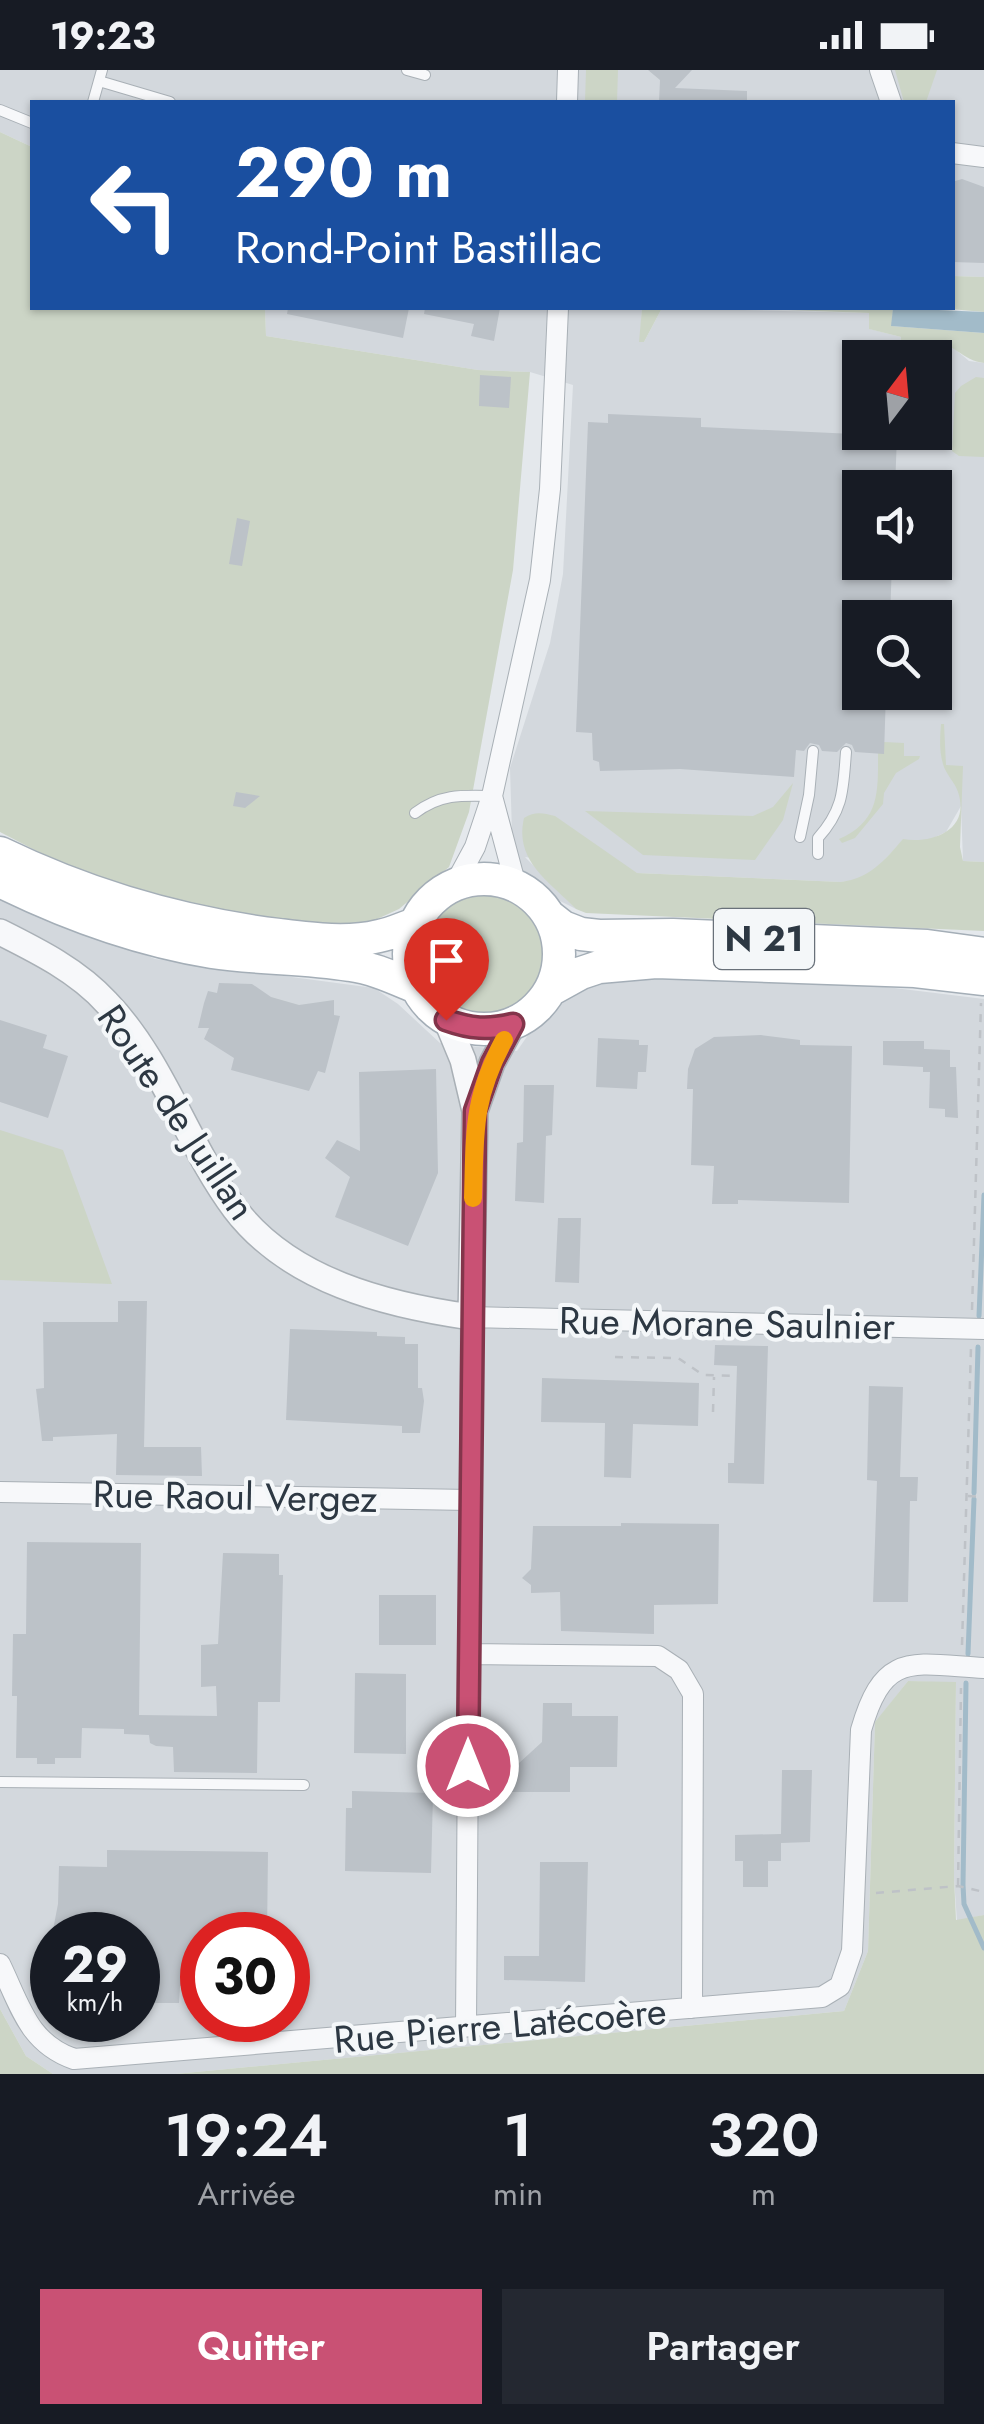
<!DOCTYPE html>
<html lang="fr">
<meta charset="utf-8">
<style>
body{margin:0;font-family:Jost,sans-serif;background:#242831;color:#f1f3f6;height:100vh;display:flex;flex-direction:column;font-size:38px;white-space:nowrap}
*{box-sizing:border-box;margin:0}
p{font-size:32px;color:#9ea1a6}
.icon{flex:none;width:55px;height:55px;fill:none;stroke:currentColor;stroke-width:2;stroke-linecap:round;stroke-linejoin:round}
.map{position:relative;height:2004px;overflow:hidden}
.details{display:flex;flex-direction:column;background:#171b24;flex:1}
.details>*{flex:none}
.top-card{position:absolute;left:30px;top:30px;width:925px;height:210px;border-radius:0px;box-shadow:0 2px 8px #0004;background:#1a4fa0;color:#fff;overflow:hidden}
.needle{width:65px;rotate:16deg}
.fabs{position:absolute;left:842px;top:270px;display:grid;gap:20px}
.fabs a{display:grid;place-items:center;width:110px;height:110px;border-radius:0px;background:#171b24;box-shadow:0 2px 8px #0004;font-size:50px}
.speed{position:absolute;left:30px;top:1842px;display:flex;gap:20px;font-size:50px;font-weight:700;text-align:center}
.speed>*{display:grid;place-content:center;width:130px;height:130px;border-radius:50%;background:#171b24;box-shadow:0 2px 8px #0004;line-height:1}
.speed small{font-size:25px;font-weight:400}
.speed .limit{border:15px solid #d22;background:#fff;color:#111}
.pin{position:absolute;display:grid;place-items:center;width:85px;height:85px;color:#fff;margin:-102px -42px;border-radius:50% 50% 50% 0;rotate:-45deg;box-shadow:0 0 10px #0007}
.pin .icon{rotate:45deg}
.me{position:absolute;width:110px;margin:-55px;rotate:0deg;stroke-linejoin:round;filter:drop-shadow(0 0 8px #0008)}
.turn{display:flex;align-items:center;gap:35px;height:210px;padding:0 40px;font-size:45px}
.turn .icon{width:130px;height:130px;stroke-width:2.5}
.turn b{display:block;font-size:70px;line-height:85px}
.eta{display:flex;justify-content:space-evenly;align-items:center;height:170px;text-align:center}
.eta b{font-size:60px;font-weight:600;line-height:70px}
.action{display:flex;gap:20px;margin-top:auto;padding:20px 40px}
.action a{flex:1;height:115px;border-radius:0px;background:#c95174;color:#fff;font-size:40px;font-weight:600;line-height:115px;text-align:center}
.action a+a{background:#242831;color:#f1f3f6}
.status{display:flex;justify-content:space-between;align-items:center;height:70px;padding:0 50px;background:#171b24;direction:ltr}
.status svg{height:28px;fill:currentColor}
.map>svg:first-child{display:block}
.built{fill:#d3d8dd;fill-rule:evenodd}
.green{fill:#ccd5c6}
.water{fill:#a2bbc9}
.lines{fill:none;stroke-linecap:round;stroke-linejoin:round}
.stream{stroke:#a2bbc9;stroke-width:5}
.building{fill:#bcc2c8}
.service-casing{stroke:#a9b0b6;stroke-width:12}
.minor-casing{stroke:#a9b0b6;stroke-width:22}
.tertiary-casing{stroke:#a9b0b6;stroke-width:28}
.primary-casing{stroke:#a4aeb7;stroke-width:35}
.path{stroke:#bec2c7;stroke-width:2.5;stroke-dasharray:8 8;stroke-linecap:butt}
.service{stroke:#f7f8fa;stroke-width:10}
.minor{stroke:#f7f8fa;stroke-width:20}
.tertiary{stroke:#f7f8fa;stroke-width:25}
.primary{stroke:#fff;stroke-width:32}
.route-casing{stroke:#83354b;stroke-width:25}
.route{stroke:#c95174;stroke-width:18}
.slow{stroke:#f59e0b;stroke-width:18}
.labels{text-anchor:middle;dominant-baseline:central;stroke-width:8;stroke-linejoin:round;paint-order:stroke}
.shield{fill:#f4f7f9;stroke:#69717a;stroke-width:2.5}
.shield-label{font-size:35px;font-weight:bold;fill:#2d3843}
.street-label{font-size:38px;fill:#2d3843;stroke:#f4f7f9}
</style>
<div class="status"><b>19:23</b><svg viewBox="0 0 49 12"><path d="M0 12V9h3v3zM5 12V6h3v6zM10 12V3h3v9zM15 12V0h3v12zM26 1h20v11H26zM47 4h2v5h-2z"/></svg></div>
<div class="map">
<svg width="984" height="2004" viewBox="0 0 984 2004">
<rect width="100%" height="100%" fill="#e4e8ec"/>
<path class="built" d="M0,0H984V207L953,206L952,32H32V77L0,62Z
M265,238H642L640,272H644L662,238L869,243L870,259L901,267L898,284L918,274L934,272L949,274L969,291L984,293V792L963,791L961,736L946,762L923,773L903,770L877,798L861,810L841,812L637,803L525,787L576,839L548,825L518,795L512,762L510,698L550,573L563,504L573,315L530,302L478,300L266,266ZM860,288H935V362H860ZM860,418H935V492H860ZM860,548H935V622H860Z
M0,822L155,889L374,918L398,934L440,973L517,981L537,952L567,924L607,912L664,907L870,915L984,929V1845L957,1851L954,1808L956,1613L908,1611L875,1653L868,1881L844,1941L175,2004H53L26,1986L0,1939ZM52,1865H138V1950H52ZM202,1865H288V1950H202Z"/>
<path class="green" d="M586,0H618L617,32H585Z
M895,0H937L926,32H904Z
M0,62L32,77V238H265L266,266L478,300L530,302L513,500L469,742L449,797L399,839L364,855L347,856L258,847L177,833L89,808L0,762Z
M953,206L984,207V242L939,238H952Z
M642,238H662L644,272H639Z
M735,238H893L892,256L984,263V293C959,290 948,264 921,274C913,277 907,283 898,286L901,267L869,259V243Z
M976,307L984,308V387L959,386L952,381L955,323L961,316Z
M941,654H944L946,695L963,696L960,777L963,791L984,792V861L586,843L576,839C549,811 514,791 524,748C535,741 543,743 555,746L637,803L841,812C870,808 884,791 903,769C932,774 971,760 958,722C955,712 946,705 943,694C939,681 940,667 941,654Z
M884,672L904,673V686H920L919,689L896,703L884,723L883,734L855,768L842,773L839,769C880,751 878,722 878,683H884Z
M793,713L783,750L755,790L643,785L585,741L753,746L773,737Z
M420 885a63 63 0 1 1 126 0a63 63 0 1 1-126 0Z
M0,1060L63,1080L112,1214L0,1210Z
M908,1611L956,1612L954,1808L956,1850L984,1845V2004H175L844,1941L868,1881L875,1652Z
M0,1939L26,1986L53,2004H0Z"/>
<path class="water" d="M893,238L984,242V263L891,256Z"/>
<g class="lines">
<path class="stream" d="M979,1246L984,1125
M974,1423L978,1277
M968,1584L974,1429
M966,1613L963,1815L964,1834L984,1878"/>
</g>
<path class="building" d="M648,0H692L675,18L747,21V32H659L660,10Z
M962,109L984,117V193L952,192V112Z
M288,238H409L403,268L287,244Z
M425,238H500L494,271L471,266L474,254L424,244Z
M480,305L511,307L509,338L479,336Z
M608,344L701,348V357L897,366L895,418H860V492H892L890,548H860V622H886L884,684L855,682L852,675L846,673L837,682L822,681L819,675L810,673L804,681L796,680L794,707L680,699L600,701L599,692L593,690L592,663L576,662L588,352L608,353Z
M237,448L250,451L242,496L229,494Z
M236,722L260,726L245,738L233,736Z
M219,913L252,914L271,927L299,935L334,930V945L340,946L325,1003L318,1001L309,1021L231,1000L234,988L204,969L209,958H198L204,933L208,921L217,923Z
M0,950L47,965L43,978L68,986L48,1048L0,1032Z
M761,965L800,970V975L852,976L849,1133L738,1130V1134H712L714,1096L691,1095L693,1019H687L688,999L695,979L714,967Z
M598,968L639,970V975H648L646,1002H638L637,1019L596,1017Z
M883,971H924V979L950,980V997H956L958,1048L945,1047V1039L929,1038L930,1002H923V997L883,995Z
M436,999L438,1103L408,1176L335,1147L350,1107L325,1088L337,1070L360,1081L359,1002Z
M524,1015H554L552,1065L546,1066L544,1133L515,1131L517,1073L523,1072Z
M558,1148H581L579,1213L555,1212Z
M118,1231H147L144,1377H201L202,1406L116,1405L117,1364L53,1367V1371H42L36,1319L44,1318L43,1252H118Z
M290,1259L377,1262V1266L405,1267V1274H418V1318H422L424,1331L420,1363H402V1356L286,1350Z
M715,1275L768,1276L764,1414L728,1413V1393H734L737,1296L714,1295Z
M542,1308L699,1313L698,1356L633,1354L631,1408L604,1407L605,1353L541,1352Z
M869,1316L903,1317L900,1407H918L917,1431H910L908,1532H873L877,1411L867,1410Z
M621,1453L719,1454L718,1534L654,1535V1564L561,1561L560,1522L531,1523V1515L522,1508L531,1499L533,1456H621Z
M27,1472L141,1473L139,1645L217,1646L216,1616L201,1617V1575L218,1574L223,1483L279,1484V1505H283L280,1632H258L257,1703L174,1702L173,1677L156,1676L150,1673L149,1665L124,1664V1659L82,1658L81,1688H55V1694H37V1688H16L17,1626H12L13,1564H26Z
M379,1525H436V1575H379Z
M355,1603L406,1604V1684L354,1683Z
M543,1633H572V1646H618L617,1697H570V1722H502V1693L518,1694L542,1672Z
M782,1700H812L810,1772L781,1773V1791H768V1817H743V1791H735V1765L781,1764Z
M352,1721L433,1723L431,1803L345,1801L346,1738H352Z
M107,1780L268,1782L267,1865H202V1917L180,1916L179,1933H155L156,1916H138V1865H52L58,1834L59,1796L107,1797Z
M540,1792H588L585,1912L504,1910V1886H539Z"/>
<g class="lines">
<g class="service-casing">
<path id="service" d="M407,0L425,5
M99,11L170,32
M93,32L102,0
M0,40L32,53
M415,743C440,724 461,725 492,726
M800,767L809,725L813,681
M818,784V768C844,739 843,719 846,682
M0,1712L304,1715"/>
</g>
<g class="minor-casing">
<path id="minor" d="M880,0L891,32
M567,32L568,0
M952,83L984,87
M492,726L516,816
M455,814L475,777L492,726L540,510L550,419L558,238
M0,1422L469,1430
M470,1584L658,1586L679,1600L693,1624L692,1938
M0,1894C20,1935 28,1973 74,1989L822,1927L840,1916L852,1881L861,1660C884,1580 912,1594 984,1598
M466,1957L471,1247L984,1259"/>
</g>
<g class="tertiary-casing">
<path id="tertiary" d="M0,862C38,881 78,901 107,933C163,991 187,1075 235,1139C290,1211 386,1235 471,1247L475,1041L463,990L446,949
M475,1041L492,993L513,954"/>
</g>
<g class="primary-casing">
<path id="primary" d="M0,783C89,826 181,853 279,865C311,869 347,874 379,866C391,864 403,858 415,854
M409 884a75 75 0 1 1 150 0a75 75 0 1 1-150 0Z
M0,811C67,844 138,870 212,882C258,889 304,887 350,895C373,898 394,908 416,917
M549,846L563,857L581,864L599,866L673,865L927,876L984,884
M552,919L581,903L599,897L656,892L915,901L984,909"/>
</g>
<path class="path" d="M972,1240L981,933
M615,1287L678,1288L703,1305L739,1306
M713,1342L714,1307
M968,1426L984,1427
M962,1575L971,1278
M958,1816L961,1618
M876,1823L958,1816L984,1822"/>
<use href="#service" class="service"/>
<use href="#minor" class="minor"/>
<use href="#tertiary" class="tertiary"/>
<use href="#primary" class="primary"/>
</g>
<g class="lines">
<g class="route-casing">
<path id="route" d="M446,950C471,959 488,960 513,954L492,993L475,1041L468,1696"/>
</g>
<use href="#route" class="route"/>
<path class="slow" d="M473,1128C475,1062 472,1030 504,970"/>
</g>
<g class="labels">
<rect class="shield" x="714" y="839" width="100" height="60" rx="8"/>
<g class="shield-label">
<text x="764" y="869">N 21</text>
</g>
<g class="street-label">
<text transform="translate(177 1042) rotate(56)">Route de Juillan</text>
<text transform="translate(727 1253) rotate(1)">Rue Morane Saulnier</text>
<text transform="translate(235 1426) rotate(1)">Rue Raoul Vergez</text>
<text transform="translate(500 1955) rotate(-5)">Rue Pierre Latécoère</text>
</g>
</g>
</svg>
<div class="fabs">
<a><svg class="needle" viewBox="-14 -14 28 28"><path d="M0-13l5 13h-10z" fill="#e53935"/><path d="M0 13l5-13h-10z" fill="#9ea1a6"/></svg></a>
<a><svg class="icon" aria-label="sound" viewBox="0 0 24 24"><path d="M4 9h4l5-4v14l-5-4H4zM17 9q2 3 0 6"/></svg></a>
<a><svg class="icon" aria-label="search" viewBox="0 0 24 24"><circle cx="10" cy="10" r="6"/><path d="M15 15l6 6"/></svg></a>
</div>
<div class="speed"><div>29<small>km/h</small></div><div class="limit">30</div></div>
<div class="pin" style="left:446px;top:950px;background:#d93025"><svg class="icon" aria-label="arrive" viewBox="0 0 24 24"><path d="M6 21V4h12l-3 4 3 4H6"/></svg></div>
<svg class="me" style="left:468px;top:1696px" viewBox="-20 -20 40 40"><circle r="17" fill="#c95174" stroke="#fff" stroke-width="3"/><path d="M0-11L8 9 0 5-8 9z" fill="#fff"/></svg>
<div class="top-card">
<div class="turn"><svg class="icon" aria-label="left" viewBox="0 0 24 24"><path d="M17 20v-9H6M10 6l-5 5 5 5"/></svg><div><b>290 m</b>Rond-Point Bastillac</div></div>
</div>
</div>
<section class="details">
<div class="eta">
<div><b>19:24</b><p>Arrivée</p></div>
<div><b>1</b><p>min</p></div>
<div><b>320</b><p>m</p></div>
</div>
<div class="action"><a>Quitter</a><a>Partager</a></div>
</section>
